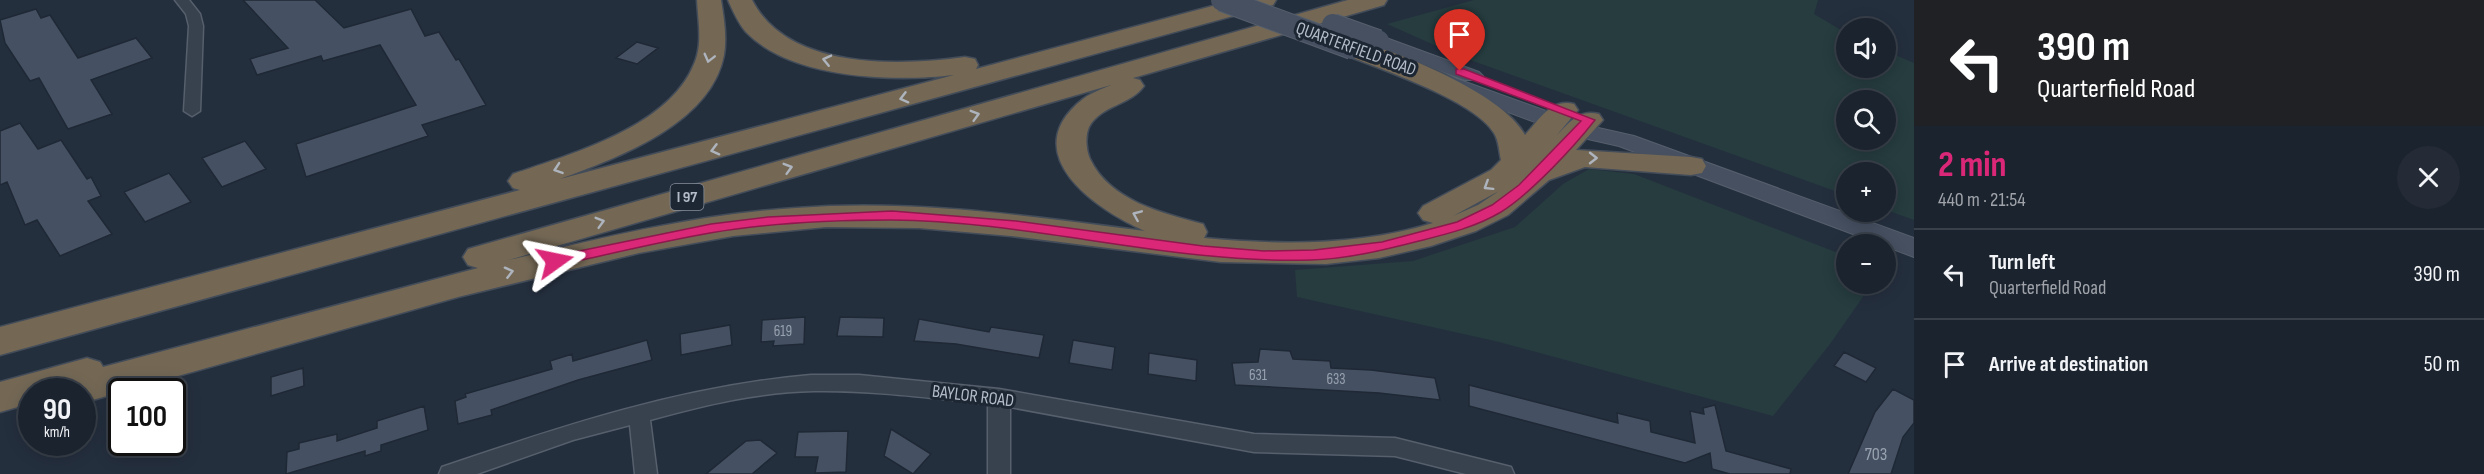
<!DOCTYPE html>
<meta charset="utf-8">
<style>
body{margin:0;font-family:"Sofia Sans Condensed",sans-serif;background:#242b36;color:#f1f3f6;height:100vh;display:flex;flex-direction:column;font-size:22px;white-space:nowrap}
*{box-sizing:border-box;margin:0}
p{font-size:20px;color:#a0a4aa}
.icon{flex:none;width:33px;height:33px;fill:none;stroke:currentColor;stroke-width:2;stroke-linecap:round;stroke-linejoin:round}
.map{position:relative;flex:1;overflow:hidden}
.panel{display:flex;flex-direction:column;background:#1b232e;width:570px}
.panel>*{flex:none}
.guide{background:#202124;color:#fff;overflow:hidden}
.buttons{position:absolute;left:1836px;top:18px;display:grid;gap:12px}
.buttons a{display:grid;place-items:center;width:60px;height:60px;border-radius:50%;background:#1b232e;box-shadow:0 3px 15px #0003,0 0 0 2px #39404a;font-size:30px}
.speed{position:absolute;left:18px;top:378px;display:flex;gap:12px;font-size:30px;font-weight:700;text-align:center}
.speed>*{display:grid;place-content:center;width:78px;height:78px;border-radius:50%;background:#1b232e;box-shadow:0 3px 15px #0003,0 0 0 2px #39404a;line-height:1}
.speed small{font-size:15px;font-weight:400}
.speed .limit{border:3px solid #111;border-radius:9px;background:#fff;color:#111}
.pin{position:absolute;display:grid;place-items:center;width:51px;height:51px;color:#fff;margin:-62px -26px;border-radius:50% 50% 50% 0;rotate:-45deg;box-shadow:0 0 6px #0007}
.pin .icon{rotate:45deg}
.me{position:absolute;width:66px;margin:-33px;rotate:78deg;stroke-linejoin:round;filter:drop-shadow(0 0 4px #0008)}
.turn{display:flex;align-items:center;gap:21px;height:126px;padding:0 24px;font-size:27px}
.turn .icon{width:78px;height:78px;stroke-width:2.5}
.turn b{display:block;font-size:42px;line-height:51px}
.round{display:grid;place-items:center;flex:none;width:63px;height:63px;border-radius:32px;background:#242b36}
.overview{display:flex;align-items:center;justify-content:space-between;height:102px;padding:0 24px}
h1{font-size:36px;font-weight:700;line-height:45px;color:#db2777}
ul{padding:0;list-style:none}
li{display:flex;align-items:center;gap:18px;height:90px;padding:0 24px;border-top:2px solid #39404a}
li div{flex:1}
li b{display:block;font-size:22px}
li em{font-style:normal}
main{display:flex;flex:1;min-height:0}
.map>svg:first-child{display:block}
.green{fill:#263c3f;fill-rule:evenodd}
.building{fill:#455162;stroke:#1f2835;stroke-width:1.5}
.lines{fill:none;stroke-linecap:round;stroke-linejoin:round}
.street-casing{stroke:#565f6c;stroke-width:3}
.secondary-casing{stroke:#565f6c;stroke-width:2}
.highway-casing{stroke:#434c59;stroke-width:3}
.street{fill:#38414e;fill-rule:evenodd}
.secondary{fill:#465061;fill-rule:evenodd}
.highway{fill:#746855;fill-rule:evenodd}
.secondary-bridge-casing{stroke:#565f6c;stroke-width:24;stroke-linecap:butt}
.secondary-bridge{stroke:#465061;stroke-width:22}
.oneway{stroke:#aeb4bd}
.route{fill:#db2777;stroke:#8e194d;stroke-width:1.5}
.labels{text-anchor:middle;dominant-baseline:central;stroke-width:6;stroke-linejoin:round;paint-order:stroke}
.number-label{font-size:15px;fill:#98a1af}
.shield{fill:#1d2633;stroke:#878f9c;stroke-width:1.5}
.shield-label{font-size:16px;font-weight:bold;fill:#b4bcc9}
.street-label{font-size:18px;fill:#b4bcc9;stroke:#1d2633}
.near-number-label{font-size:18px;fill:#98a1af}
</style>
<main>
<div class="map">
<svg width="1914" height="474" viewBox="0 0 1914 474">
<rect width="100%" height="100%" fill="#242f3e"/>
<path class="green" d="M1474,0H1818L1814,14L1846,33V68H1886V51L1914,63V220L1886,210V172H1846V195L1459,56L1387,24ZM1846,100H1886V140H1846Z
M1589,169L1634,174L1846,256V284H1872L1830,344L1773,416L1495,341L1297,297L1295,270L1413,261L1515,227L1563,184Z"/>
<path class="building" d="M243,0H315L344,28L411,9L425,36L439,32L456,60L459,59L486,105L422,125L428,136L306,177L296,144L416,105L380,45L323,61L321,56L257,75L250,59L288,48Z
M36,9L41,18L50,15L78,58L136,38L152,58L91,80L112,114L68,129L39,78L30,81L5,43L0,20Z
M637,42L658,48L637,64L616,58Z
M20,123L38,149L61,140L87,179L91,177L101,196L88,201L112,234L60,256L37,220L25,225L7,182L0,185V131Z
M245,141L266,169L222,187L202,158Z
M169,173L191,202L145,222L124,192Z
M805,317L804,344L773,346L774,341L761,342L762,320Z
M840,317L884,318L883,337L837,336Z
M919,319L989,332L991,327L1044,335L1039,358L956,344L914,341Z
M730,325L732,345L681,355L680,334Z
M647,340L652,360L578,380L491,410L492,415L458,424L455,401L466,397L465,394L552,369L550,361L572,354L573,361Z
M1073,340L1115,347L1112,370L1069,363Z
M1260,349L1290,351L1293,359L1330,361L1331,368L1371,370L1435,378L1440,400L1379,393L1235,385L1232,363L1258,362Z
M1844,352L1876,368L1866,382L1834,366Z
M1149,353L1197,360L1196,381L1148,374Z
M303,368L304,386L271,396V377Z
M1469,385L1618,423L1617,413L1650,421L1651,432L1695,443L1690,411L1704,414L1703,408L1715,405L1726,451L1791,469L1790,474H1730L1712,469L1710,453L1685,463L1469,406Z
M1893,389L1914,400V423L1903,437L1891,474H1848L1875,412Z
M424,406L428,430L381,445V451L365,456V451L286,474L287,452L299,449V443L337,434V441L377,428V421Z
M891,429L931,454L913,474L884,456Z
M848,431L846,472L815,473L818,457H795L798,432Z
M760,440L777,453L752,474H706L746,441Z"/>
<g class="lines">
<g class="street-casing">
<path id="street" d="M175,0H189L200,14L203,26L200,111L192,116L184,111L189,26L186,14Z
M811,375H859L999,389L1254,434L1395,438L1511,467L1514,474H1466L1395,456L1254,452L1010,407V474H988V404C930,398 872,390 814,391C758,392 704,405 650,420L657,474H635L630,425L573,440L477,474H439L442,467C563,426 683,386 811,375Z"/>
</g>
<g class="secondary-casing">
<path id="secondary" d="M1378,35L1479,72L1483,76L1479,80H1465L1371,45L1368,41L1371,37Z
M1446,75L1585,125L1634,136L1914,238V257L1619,146L1570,135L1438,86L1435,81L1438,76Z"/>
</g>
<g class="highway-casing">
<path id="highway" d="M697,0H721C724,18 727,37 724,55C711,124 617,158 560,179L954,75C894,82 791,79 746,32C738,23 733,11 728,0H752C788,70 898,66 965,57L975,59L978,65L976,69L1235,0H1276L1273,5L0,355V327L520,190L513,188L508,181L513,174C571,154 669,127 694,64C703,44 698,21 697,0Z
M1348,0H1387L1384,5L1133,78L1140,80L1144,86C1131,105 1101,105 1089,127C1085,136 1086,150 1090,159C1110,201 1162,213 1203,224L1207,232L1204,238C1279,245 1360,246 1433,223L1423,220L1418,213L1423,206L1491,170L1501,160C1499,152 1499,141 1494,133C1474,100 1380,69 1343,54L1339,48L1343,42L1352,40C1398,51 1502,93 1525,135C1539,120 1551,98 1574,104L1578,110L1556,136C1570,122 1579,109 1599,114L1603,120L1576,150L1691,157L1702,159L1706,166L1702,173L1691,175L1585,167L1549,180L1508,215L1476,231L1431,246L1379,258L1326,264L1221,262L1011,236L919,228L826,227L733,236L639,253L458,297L82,403V392H32V403L0,412V382L87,358L100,362L103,367L478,268L468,265L463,257L468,249ZM1111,85C1102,89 1091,93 1083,99C1014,153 1096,210 1145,231C1029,216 913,199 796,208C698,214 601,238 505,261ZM1499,191L1478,205L1453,216Z"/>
</g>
<use href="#street" class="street"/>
<use href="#secondary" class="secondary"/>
<use href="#highway" class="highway"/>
<g class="secondary-bridge-casing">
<path id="secondary-bridge" d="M1222,0L1352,48
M1333,25L1378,41"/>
</g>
<use href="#secondary-bridge" class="secondary-bridge"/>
</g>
<defs><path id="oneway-chevron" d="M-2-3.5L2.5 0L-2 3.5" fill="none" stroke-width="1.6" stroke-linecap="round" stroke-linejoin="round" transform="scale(1.5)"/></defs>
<g class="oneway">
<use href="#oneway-chevron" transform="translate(709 58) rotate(104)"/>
<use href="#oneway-chevron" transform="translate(827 60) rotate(-167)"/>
<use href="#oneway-chevron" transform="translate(904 98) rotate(165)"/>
<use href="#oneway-chevron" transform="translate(975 115) rotate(-16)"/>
<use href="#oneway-chevron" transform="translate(715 150) rotate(165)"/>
<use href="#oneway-chevron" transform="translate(1593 158)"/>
<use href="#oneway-chevron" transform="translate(788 168) rotate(-16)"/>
<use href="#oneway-chevron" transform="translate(558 169) rotate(161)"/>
<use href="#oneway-chevron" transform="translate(1488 186) rotate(148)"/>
<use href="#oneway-chevron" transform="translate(1137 215) rotate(-157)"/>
<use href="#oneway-chevron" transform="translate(600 222) rotate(-16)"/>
<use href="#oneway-chevron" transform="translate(509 272) rotate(-14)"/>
</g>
<path class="route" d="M1456,69H1464L1595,120C1573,148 1531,193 1501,212C1476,227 1447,234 1419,241C1384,250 1347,259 1311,260C1170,264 1032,221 891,220C831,220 769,223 710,233C658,242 606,255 555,266L548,261L555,256L711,224L768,217L892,211L1016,221L1203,246L1264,251L1314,250L1382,242L1457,222L1492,205L1519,185L1581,121L1456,74Z"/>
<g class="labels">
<g class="number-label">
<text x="783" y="331">619</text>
<text x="1258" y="375">631</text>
<text x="1336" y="379">633</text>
</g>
<rect class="shield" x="670.5" y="184" width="33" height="26" rx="4.5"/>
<g class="shield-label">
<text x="687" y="197">I 97</text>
</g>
<g class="street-label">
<text transform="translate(1356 49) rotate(20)">QUARTERFIELD ROAD</text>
<text transform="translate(973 396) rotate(7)">BAYLOR ROAD</text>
</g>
<g class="near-number-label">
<text x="1876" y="454">703</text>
</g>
</g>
</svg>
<div class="buttons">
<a><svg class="icon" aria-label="sound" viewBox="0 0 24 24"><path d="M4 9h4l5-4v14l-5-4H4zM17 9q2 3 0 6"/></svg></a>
<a><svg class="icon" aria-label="search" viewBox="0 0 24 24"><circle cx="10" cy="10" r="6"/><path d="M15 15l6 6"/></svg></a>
<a>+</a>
<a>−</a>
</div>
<div class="speed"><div>90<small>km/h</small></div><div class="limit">100</div></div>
<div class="pin" style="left:1460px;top:71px;background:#d93025"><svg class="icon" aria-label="arrive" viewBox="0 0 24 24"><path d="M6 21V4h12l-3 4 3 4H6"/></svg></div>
<svg class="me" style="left:555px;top:261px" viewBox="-20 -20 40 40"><path d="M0-17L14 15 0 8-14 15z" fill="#db2777" stroke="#fff" stroke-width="4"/></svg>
</div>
<section class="panel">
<div class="guide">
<div class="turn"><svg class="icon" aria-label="left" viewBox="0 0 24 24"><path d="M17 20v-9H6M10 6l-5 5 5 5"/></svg><div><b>390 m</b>Quarterfield Road</div></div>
</div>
<div class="overview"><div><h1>2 min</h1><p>440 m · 21:54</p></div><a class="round"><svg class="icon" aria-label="close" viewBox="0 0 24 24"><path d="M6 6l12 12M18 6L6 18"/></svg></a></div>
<ul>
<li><svg class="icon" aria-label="left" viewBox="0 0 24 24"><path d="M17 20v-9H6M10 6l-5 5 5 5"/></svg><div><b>Turn left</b><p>Quarterfield Road</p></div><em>390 m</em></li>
<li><svg class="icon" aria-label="arrive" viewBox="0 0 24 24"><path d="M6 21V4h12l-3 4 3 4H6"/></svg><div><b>Arrive at destination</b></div><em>50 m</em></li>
</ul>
</section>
</main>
